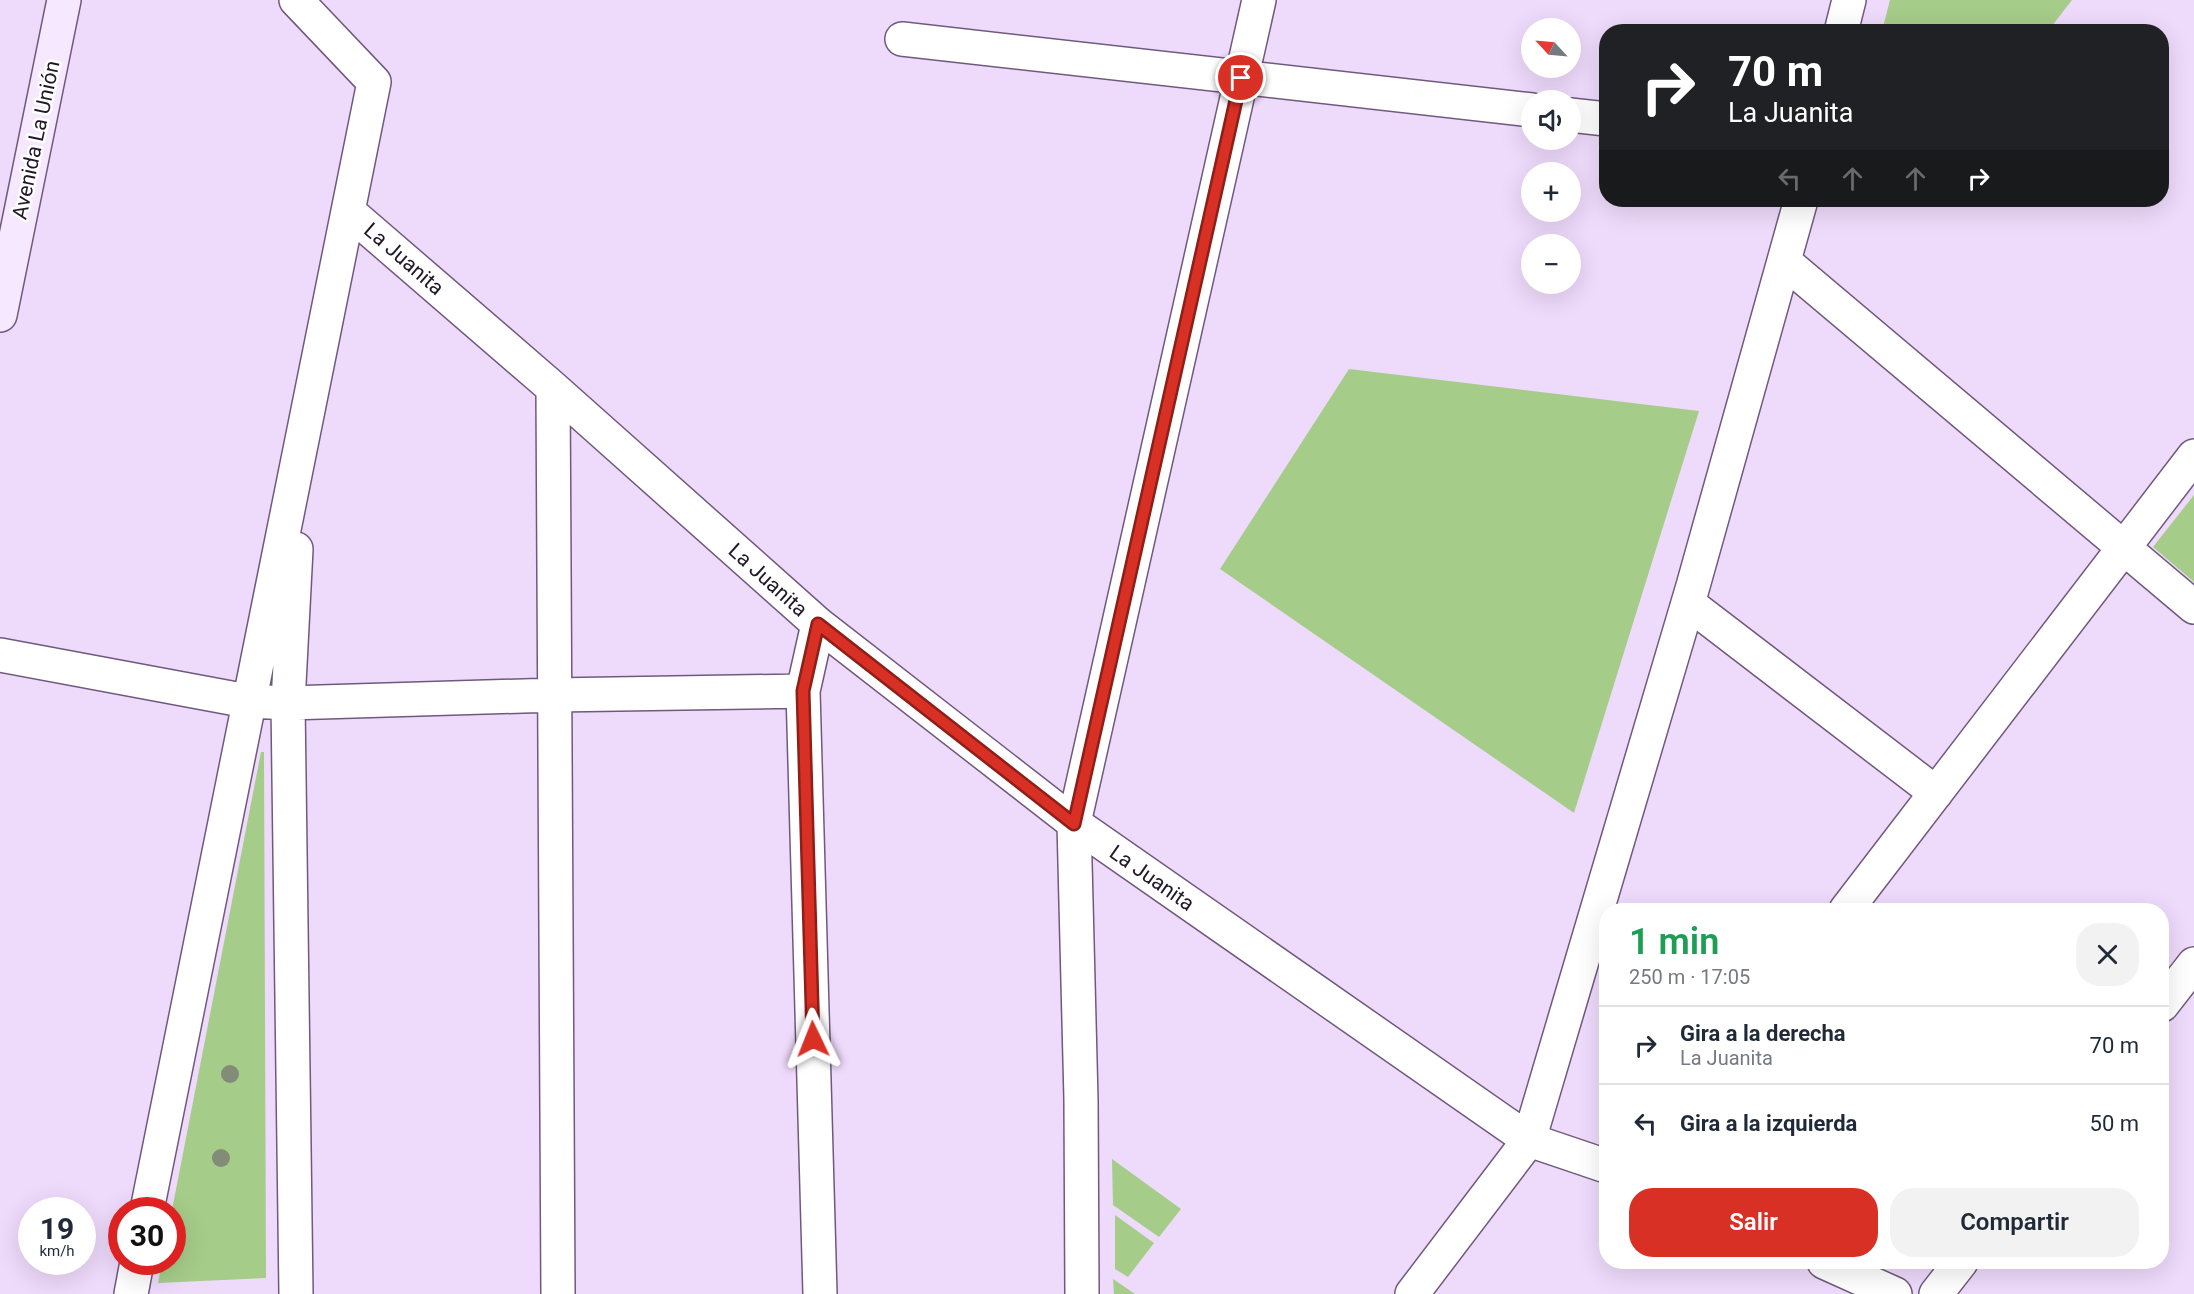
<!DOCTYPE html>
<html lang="es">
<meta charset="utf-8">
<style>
body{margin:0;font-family:Roboto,sans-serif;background:#f2f2f3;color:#1f2937;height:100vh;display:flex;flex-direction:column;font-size:22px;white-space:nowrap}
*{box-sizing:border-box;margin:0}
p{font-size:20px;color:#747a83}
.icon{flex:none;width:33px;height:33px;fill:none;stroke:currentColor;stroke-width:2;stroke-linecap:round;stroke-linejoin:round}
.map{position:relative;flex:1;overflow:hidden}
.sheet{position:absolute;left:1599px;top:903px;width:570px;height:366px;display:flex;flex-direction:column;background:#fff;border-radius:24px;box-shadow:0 6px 24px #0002}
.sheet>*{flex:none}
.hud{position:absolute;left:1599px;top:24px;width:570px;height:183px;border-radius:24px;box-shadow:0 6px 24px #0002;background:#202124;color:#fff;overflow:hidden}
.needle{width:39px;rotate:296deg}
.buttons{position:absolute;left:1521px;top:18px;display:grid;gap:12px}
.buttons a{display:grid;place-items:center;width:60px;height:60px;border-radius:50%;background:#fff;box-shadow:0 6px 24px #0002;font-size:30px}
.speed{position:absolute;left:18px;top:1197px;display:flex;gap:12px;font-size:30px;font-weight:700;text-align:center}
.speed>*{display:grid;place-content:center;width:78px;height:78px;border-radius:50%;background:#fff;box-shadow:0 6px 24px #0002;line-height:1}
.speed small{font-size:15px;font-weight:400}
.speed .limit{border:9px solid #d22;background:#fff;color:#111}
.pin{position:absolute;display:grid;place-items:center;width:51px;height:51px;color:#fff;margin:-26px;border:3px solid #fff;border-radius:50%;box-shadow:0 2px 6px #0007}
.me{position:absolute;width:66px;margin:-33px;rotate:358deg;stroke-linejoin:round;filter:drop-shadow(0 0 4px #0008)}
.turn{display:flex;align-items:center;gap:21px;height:126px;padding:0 30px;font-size:27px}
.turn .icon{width:78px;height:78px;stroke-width:2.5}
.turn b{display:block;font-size:42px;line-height:51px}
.lanes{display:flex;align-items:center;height:57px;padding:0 30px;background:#0003;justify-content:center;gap:30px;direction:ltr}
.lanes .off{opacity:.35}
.round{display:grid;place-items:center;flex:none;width:63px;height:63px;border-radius:24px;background:#f2f2f3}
.summary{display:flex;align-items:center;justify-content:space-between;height:102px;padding:0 30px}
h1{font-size:36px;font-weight:600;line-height:45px;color:#1e9e55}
.action{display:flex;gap:12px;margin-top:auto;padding:12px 30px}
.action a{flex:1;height:69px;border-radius:24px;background:#d93025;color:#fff;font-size:24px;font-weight:600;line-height:69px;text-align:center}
.action a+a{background:#f2f2f3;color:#1f2937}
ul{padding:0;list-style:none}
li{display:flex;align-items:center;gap:18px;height:78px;padding:0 30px;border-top:2px solid #e0e1e3}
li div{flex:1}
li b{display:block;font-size:22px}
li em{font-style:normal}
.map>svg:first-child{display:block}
.green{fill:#a6cc89}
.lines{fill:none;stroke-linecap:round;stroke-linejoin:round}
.street-casing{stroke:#70597d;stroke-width:36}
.secondary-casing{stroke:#70597d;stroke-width:36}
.street{stroke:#fff;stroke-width:33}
.secondary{stroke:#f6e8ff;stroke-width:33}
.tree{fill:#838c77}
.route-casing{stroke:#8d1f18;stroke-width:15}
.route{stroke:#d93025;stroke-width:10}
.labels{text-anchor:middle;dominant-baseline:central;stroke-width:5;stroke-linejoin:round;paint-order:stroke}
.street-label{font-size:21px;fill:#211827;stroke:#fff}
</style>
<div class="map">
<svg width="2194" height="1294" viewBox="0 0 2194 1294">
<rect width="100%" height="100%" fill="#eedafb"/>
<path class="green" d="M1890,0H2072L2048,31H1882Z
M1349,369L1699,411L1574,813L1220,569Z
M2194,495V582L2153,547Z
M261,752H264L266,1278L158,1283L162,1262H172V1210Z
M1112,1159L1181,1209L1159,1237L1113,1205Z
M1115,1215L1154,1243L1128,1277L1115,1269Z
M1113,1279L1135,1294H1114Z"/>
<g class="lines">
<g class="street-casing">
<path id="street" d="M1841,32L1849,0
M902,39L1532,110
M1570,115L1606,119
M348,211L553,388L818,624L1074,823L1529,1140L1606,1166
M1785,262L2194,607
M553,388L558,1294
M296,549L288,703L296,1294
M1688,603L1936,793
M818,624L803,691L820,1294
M0,655L247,701L288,703L554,695L803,691
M1846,910L2194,456
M2162,1005L2194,964
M147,1210L374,82L296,0
M1824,1262L1895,1294
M131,1294L137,1262
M1082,1294L1081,1100L1074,823L1259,0
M1412,1294L1529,1140L1693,586L1801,200
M1936,1294L1961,1262"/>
</g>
<g class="secondary-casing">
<path id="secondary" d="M0,315L64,0"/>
</g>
<use href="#street" class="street"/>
<use href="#secondary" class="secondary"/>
</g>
<g class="tree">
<circle cx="230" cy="1074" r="9"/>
<circle cx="221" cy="1158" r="9"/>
</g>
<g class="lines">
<g class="route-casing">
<path id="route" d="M813,1039L803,691L818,624L1074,824L1241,78"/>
</g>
<use href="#route" class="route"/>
</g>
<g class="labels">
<g class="street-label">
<text transform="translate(36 140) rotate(-78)">Avenida La Unión</text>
<text transform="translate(404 259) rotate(41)">La Juanita</text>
<text transform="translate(768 580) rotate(42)">La Juanita</text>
<text transform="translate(1152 878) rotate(35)">La Juanita</text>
</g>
</g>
</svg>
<div class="buttons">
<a><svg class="needle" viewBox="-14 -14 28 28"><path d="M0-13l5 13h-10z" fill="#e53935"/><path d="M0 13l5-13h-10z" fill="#747a83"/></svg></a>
<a><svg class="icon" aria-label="sound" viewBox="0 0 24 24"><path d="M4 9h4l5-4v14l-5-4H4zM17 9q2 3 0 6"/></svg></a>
<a>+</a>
<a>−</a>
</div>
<div class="speed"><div>19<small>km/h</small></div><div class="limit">30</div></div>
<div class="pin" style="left:1241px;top:78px;background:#d93025"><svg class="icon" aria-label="arrive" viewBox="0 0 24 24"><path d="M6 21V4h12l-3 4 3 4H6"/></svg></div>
<svg class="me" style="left:813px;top:1039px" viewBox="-20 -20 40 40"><path d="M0-17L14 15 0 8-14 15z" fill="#d93025" stroke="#fff" stroke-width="4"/></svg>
<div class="hud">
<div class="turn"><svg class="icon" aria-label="right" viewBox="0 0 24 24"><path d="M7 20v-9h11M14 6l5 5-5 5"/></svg><div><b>70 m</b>La Juanita</div></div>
<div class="lanes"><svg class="icon off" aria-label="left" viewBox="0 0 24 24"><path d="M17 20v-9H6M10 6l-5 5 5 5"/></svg><svg class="icon off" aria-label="ahead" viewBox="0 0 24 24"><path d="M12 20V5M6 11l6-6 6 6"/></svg><svg class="icon off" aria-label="ahead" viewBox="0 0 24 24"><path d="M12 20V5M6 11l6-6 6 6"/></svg><svg class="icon" aria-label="right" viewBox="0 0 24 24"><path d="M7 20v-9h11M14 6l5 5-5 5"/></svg></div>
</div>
<section class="sheet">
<div class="summary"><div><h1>1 min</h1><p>250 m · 17:05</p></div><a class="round"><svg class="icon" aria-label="close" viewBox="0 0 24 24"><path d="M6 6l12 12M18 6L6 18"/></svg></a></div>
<ul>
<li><svg class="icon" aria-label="right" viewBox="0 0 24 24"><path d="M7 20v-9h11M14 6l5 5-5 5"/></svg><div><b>Gira a la derecha</b><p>La Juanita</p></div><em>70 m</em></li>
<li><svg class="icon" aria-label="left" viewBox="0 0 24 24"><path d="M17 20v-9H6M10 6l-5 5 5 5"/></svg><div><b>Gira a la izquierda</b></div><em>50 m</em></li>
</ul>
<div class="action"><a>Salir</a><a>Compartir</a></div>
</section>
</div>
